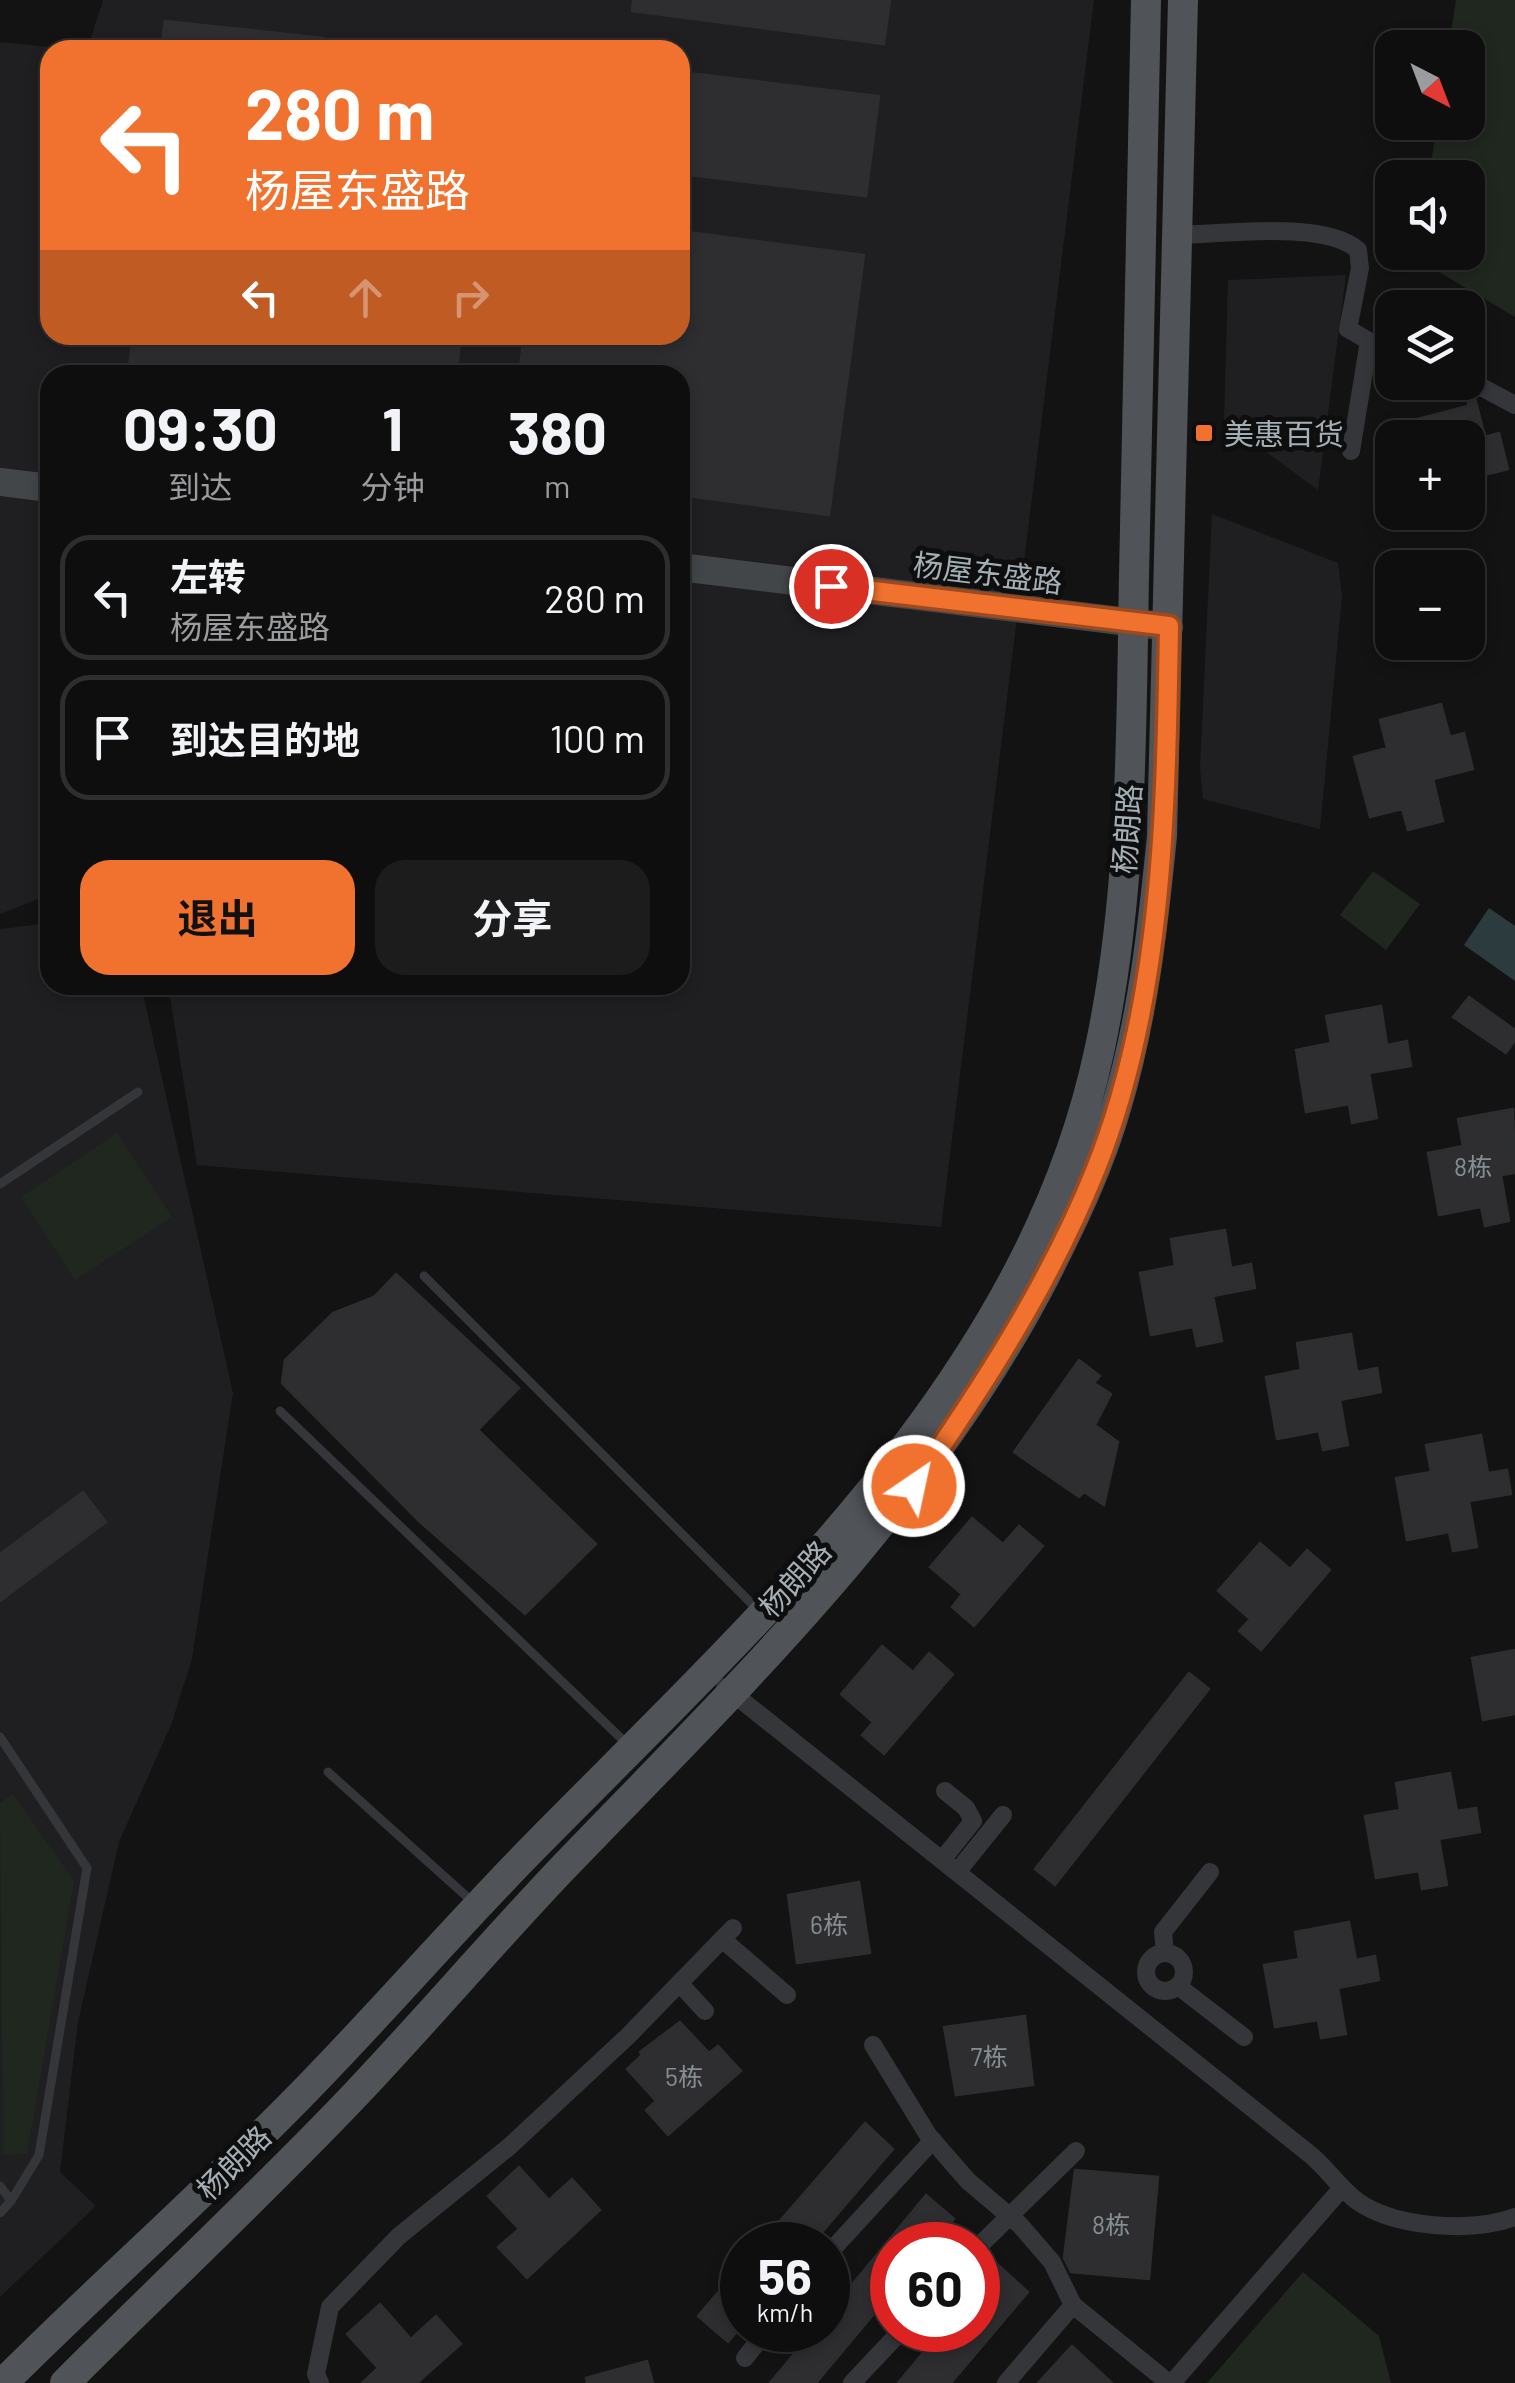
<!DOCTYPE html>
<html lang="zh">
<meta charset="utf-8">
<style>
body{margin:0;font-family:Barlow,"Noto Sans SC",sans-serif;background:#1c1c1d;color:#f1f3f6;height:100vh;display:flex;flex-direction:column;font-size:38px;white-space:nowrap}
*{box-sizing:border-box;margin:0}
p{font-size:32px;color:#9b9c9e}
.icon{flex:none;width:55px;height:55px;fill:none;stroke:currentColor;stroke-width:2;stroke-linecap:round;stroke-linejoin:round}
.map{position:relative;flex:1;overflow:hidden}
.sheet{position:absolute;left:40px;top:365px;width:650px;height:630px;display:flex;flex-direction:column;background:#0e0e0f;border-radius:30px;box-shadow:0 5px 15px #0003,0 0 0 2px #2e2e2f}
.sheet>*{flex:none}
.banner{position:absolute;left:40px;top:40px;width:650px;height:305px;border-radius:30px;box-shadow:0 5px 15px #0003,0 0 0 2px #2e2e2f;background:#f1722e;color:#fff;overflow:hidden}
.needle{width:65px;rotate:138deg}
.controls{position:absolute;left:1375px;top:30px;display:grid;gap:20px}
.controls a{display:grid;place-items:center;width:110px;height:110px;border-radius:20px;background:#0e0e0f;box-shadow:0 5px 15px #0003,0 0 0 2px #2e2e2f;font-size:50px}
.speed{position:absolute;left:720px;top:2222px;display:flex;gap:20px;font-size:50px;font-weight:700;text-align:center}
.speed>*{display:grid;place-content:center;width:130px;height:130px;border-radius:50%;background:#0e0e0f;box-shadow:0 5px 15px #0003,0 0 0 2px #2e2e2f;line-height:1}
.speed small{font-size:25px;font-weight:400}
.speed .limit{border:15px solid #d22;background:#fff;color:#111}
.pin{position:absolute;display:grid;place-items:center;width:85px;height:85px;color:#fff;margin:-42px;border:5px solid #fff;border-radius:50%;box-shadow:0 2px 10px #0007}
.me{position:absolute;width:110px;margin:-55px;rotate:34deg;stroke-linejoin:round;filter:drop-shadow(0 0 8px #0008)}
.turn{display:flex;align-items:center;gap:35px;height:210px;padding:0 40px;font-size:45px}
.turn .icon{width:130px;height:130px;stroke-width:2.5}
.turn b{display:block;font-size:70px;line-height:85px}
.lanes{display:flex;align-items:center;height:95px;padding:0 40px;background:#0003;justify-content:center;gap:50px;direction:ltr}
.lanes .off{opacity:.35}
.eta{display:flex;justify-content:space-evenly;align-items:center;height:170px;text-align:center}
.eta b{font-size:60px;font-weight:700;line-height:70px}
.cta{display:flex;gap:20px;margin-top:auto;padding:20px 40px}
.cta a{flex:1;height:115px;border-radius:30px;background:#f1722e;color:#111;font-size:40px;font-weight:700;line-height:115px;text-align:center}
.cta a+a{background:#1c1c1d;color:#f1f3f6}
ul{padding:0;list-style:none}
li{display:flex;align-items:center;gap:30px;height:125px;margin:0 20px 15px;padding:0 20px;border:5px solid #2e2e2f;border-radius:30px}
li div{flex:1}
li b{display:block;font-size:38px}
li em{font-style:normal}
.map>svg:first-child{display:block}
.built{fill:#1f1f21}
.green{fill:#20271f}
.water{fill:#2c3b3d}
.building{fill:#2e2e30;stroke:#2d2e30;stroke-width:2.5}
.lines{fill:none;stroke-linecap:round;stroke-linejoin:round}
.lane{stroke:#343639;stroke-width:9}
.street{stroke:#343639;stroke-width:18}
.secondary{stroke:#424649;stroke-width:28}
.primary{stroke:#505458;stroke-width:30}
.route-casing{stroke:#9d4a1e;stroke-width:25}
.route{stroke:#f1722e;stroke-width:18}
.poi-dot{fill:#f1722e;stroke:#0e0e0f;stroke-width:4}
.labels{text-anchor:middle;dominant-baseline:central;stroke-width:10;stroke-linejoin:round;paint-order:stroke}
.number-label{font-size:25px;fill:#868e94}
.poi-label{font-size:30px;fill:#a4aeb5;stroke:#0e0e0f;text-anchor:start}
.street-label{font-size:30px;fill:#a4aeb5;stroke:#0e0e0f}
</style>
<div class="map">
<svg width="1515" height="2383" viewBox="0 0 1515 2383">
<rect width="100%" height="100%" fill="#131314"/>
<path class="built" d="M103,0H1094L941,1227L197,1165L168,985H680V375H50V902L38,899L0,914V42L81,50H50V335H680V50H87Z
M1346,275L1318,490L1224,421L1228,280Z
M1212,514L1338,563L1342,596L1320,829L1203,799L1200,768Z
M50,923V985H141L233,1393L192,1659L171,1725L119,1842L78,2022L60,2172L96,2206L0,2297V929Z"/>
<path class="green" d="M1456,0H1515V317L1417,259L1418,253L1468,252V178L1429,177L1437,123L1468,122V48L1449,47Z
M1373,871L1420,904L1386,950L1340,915Z
M117,1133L172,1217L75,1280L21,1197Z
M13,1794L74,1881L27,2154L3,2155L0,1803Z
M1303,2272L1379,2336L1391,2383H1207Z"/>
<path class="water" d="M1489,908L1515,926V981L1464,945Z"/>
<path class="building" d="M633,0H890L884,44L632,11Z
M165,21L324,38V50H161Z
M680,72L879,96L866,196L680,174Z
M680,231L864,255L829,515L680,495V375H519L524,335H680Z
M133,335H461L456,375H128Z
M1468,395L1475,398L1485,437L1499,433L1508,469L1468,479V438H1419L1414,420L1468,406Z
M1441,704L1450,737L1464,733L1473,769L1433,779L1443,821L1408,830L1402,809L1370,817L1354,757L1387,748L1380,720Z
M1469,997L1515,1030V1040L1506,1053L1453,1017Z
M1381,1006L1387,1045L1407,1041L1411,1066L1369,1073L1377,1118L1352,1123L1349,1104L1306,1112L1296,1050L1331,1043L1326,1016Z
M1513,1109L1515,1173L1501,1175L1509,1221L1485,1226L1481,1207L1439,1215L1428,1153L1463,1146L1458,1119Z
M1225,1230L1231,1268L1251,1264L1255,1288L1213,1296L1222,1341L1197,1346L1193,1327L1151,1335L1140,1273L1175,1266L1171,1239Z
M396,1274L519,1388L478,1430L596,1544L525,1614L421,1523L282,1383L285,1360L333,1313L374,1297Z
M1351,1334L1357,1372L1377,1368L1381,1392L1340,1400L1348,1445L1323,1450L1319,1431L1277,1439L1266,1377L1301,1370L1297,1343Z
M1079,1360L1100,1376L1094,1383L1111,1394L1095,1425L1118,1442L1104,1505L1084,1492L1079,1497L1014,1452Z
M1481,1435L1488,1473L1507,1470L1511,1494L1469,1501L1477,1547L1453,1551L1449,1532L1407,1540L1396,1478L1431,1472L1426,1445Z
M83,1492L106,1522L0,1601V1554Z
M972,1518L1003,1544L1019,1526L1043,1546L974,1626L952,1607L962,1594L930,1567Z
M1260,1543L1290,1569L1307,1550L1330,1570L1261,1650L1239,1631L1250,1619L1218,1591Z
M882,1646L913,1672L929,1653L953,1674L884,1754L862,1735L873,1722L841,1694Z
M1515,1650V1714L1483,1720L1472,1658Z
M1189,1673L1209,1689L1055,1885L1035,1869Z
M1450,1773L1457,1811L1476,1808L1480,1832L1439,1839L1447,1885L1422,1889L1419,1871L1376,1878L1365,1816L1400,1810L1396,1783Z
M859,1882L870,1953L797,1963L788,1895Z
M1349,1922L1356,1960L1375,1956L1379,1980L1338,1988L1346,2034L1321,2038L1318,2020L1275,2027L1264,1965L1299,1959L1295,1932Z
M1025,2016L1033,2085L956,2095L944,2027Z
M680,2022L709,2053L718,2046L741,2071L668,2135L646,2110L656,2101L627,2069L642,2055L640,2052Z
M865,2123L893,2149L811,2245H759Z
M519,2167L549,2200L572,2179L600,2210L527,2278L498,2247L519,2229L488,2196Z
M1075,2170L1158,2177L1149,2279L1071,2272L1064,2258Z
M926,2195L954,2219L932,2245H892V2292L816,2383H770L814,2330H828V2314Z
M742,2264V2325L728,2342L698,2316Z
M997,2264L1028,2292L951,2383H898L942,2330H978V2287Z
M380,2304L411,2339L436,2316L461,2344L417,2383H362L378,2368L347,2334Z
M1072,2346L1112,2383H1038Z
M647,2361L653,2383H587L586,2378Z"/>
<g class="lines">
<path class="lane" d="M0,1184L138,1092
M424,1276L757,1609
M280,1411L626,1743
M0,1737L87,1868L39,2155L11,2201
M328,1772L475,1904
M0,2186L11,2201L0,2213"/>
<path class="street" d="M1178,235C1222,234 1325,220 1358,250L1360,268L1348,329L1369,341L1351,451
M1369,341L1392,347
M1468,380L1515,405
M725,1687L1312,2156C1328,2170 1340,2188 1357,2201C1395,2228 1472,2233 1515,2217
M942,1860L973,1821L966,1808L945,1791
M957,1872L1003,1815
M723,1940L787,1995
M1165,1953L1163,1932L1210,1872
M1146 1972a19 19 0 1 1 38 0a19 19 0 1 1-38 0Z
M681,1985L705,2011
M1178,1986L1244,2037
M873,2045L928,2135L968,2181L1019,2224L1052,2262L1073,2305L1006,2383
M978,2247L1076,2151
M828,2254L933,2140
M1073,2305L1169,2383
M745,2358L767,2330
M320,2383L316,2374L330,2307L399,2236L510,2146L627,2037L733,1928
M852,2383L902,2330
M1172,2383L1342,2188"/>
<path class="secondary" d="M0,482L50,488
M680,567L1169,627"/>
<path class="primary" d="M3,2383C99,2287 201,2197 296,2100C379,2016 455,1927 537,1844C760,1617 1029,1378 1099,1052C1133,896 1131,735 1134,576C1138,384 1142,192 1146,0
M65,2383C161,2287 262,2193 356,2094C425,2021 491,1944 560,1871C739,1685 925,1508 1045,1276C1073,1221 1100,1165 1117,1105C1143,1017 1153,927 1162,836L1183,0"/>
</g>
<g class="lines">
<g class="route-casing">
<path id="route" d="M831,586L1169,626C1166,808 1164,1000 1095,1171C1049,1285 983,1386 914,1486"/>
</g>
<use href="#route" class="route"/>
</g>
<rect class="poi-dot" x="1194" y="423" width="20" height="20" rx="5"/>
<g class="labels">
<g class="number-label">
<text x="1473" y="1166">8栋</text>
<text x="829" y="1924">6栋</text>
<text x="989" y="2056">7栋</text>
<text x="684" y="2076">5栋</text>
<text x="1111" y="2224">8栋</text>
</g>
<g class="poi-label">
<text x="1224" y="433">美惠百货</text>
</g>
<g class="street-label">
<text transform="translate(988 572) rotate(7)">杨屋东盛路</text>
<text transform="translate(1126 829) rotate(-86)">杨朗路</text>
<text transform="translate(794 1578) rotate(-48)">杨朗路</text>
<text transform="translate(233 2162) rotate(-45)">杨朗路</text>
</g>
</g>
</svg>
<div class="controls">
<a><svg class="needle" viewBox="-14 -14 28 28"><path d="M0-13l5 13h-10z" fill="#e53935"/><path d="M0 13l5-13h-10z" fill="#9b9c9e"/></svg></a>
<a><svg class="icon" aria-label="sound" viewBox="0 0 24 24"><path d="M4 9h4l5-4v14l-5-4H4zM17 9q2 3 0 6"/></svg></a>
<a><svg class="icon" aria-label="layers" viewBox="0 0 24 24"><path d="M12 4l9 5-9 5-9-5zM3 14l9 5 9-5"/></svg></a>
<a>+</a>
<a>−</a>
</div>
<div class="speed"><div>56<small>km/h</small></div><div class="limit">60</div></div>
<div class="pin" style="left:831px;top:586px;background:#d93025"><svg class="icon" aria-label="arrive" viewBox="0 0 24 24"><path d="M6 21V4h12l-3 4 3 4H6"/></svg></div>
<svg class="me" style="left:914px;top:1486px" viewBox="-20 -20 40 40"><circle r="17" fill="#f1722e" stroke="#fff" stroke-width="3"/><path d="M0-11L8 9 0 5-8 9z" fill="#fff"/></svg>
<div class="banner">
<div class="turn"><svg class="icon" aria-label="left" viewBox="0 0 24 24"><path d="M17 20v-9H6M10 6l-5 5 5 5"/></svg><div><b>280 m</b>杨屋东盛路</div></div>
<div class="lanes"><svg class="icon" aria-label="left" viewBox="0 0 24 24"><path d="M17 20v-9H6M10 6l-5 5 5 5"/></svg><svg class="icon off" aria-label="ahead" viewBox="0 0 24 24"><path d="M12 20V5M6 11l6-6 6 6"/></svg><svg class="icon off" aria-label="right" viewBox="0 0 24 24"><path d="M7 20v-9h11M14 6l5 5-5 5"/></svg></div>
</div>
<section class="sheet">
<div class="eta">
<div><b>09:30</b><p>到达</p></div>
<div><b>1</b><p>分钟</p></div>
<div><b>380</b><p>m</p></div>
</div>
<ul>
<li><svg class="icon" aria-label="left" viewBox="0 0 24 24"><path d="M17 20v-9H6M10 6l-5 5 5 5"/></svg><div><b>左转</b><p>杨屋东盛路</p></div><em>280 m</em></li>
<li><svg class="icon" aria-label="arrive" viewBox="0 0 24 24"><path d="M6 21V4h12l-3 4 3 4H6"/></svg><div><b>到达目的地</b></div><em>100 m</em></li>
</ul>
<div class="cta"><a>退出</a><a>分享</a></div>
</section>
</div>
